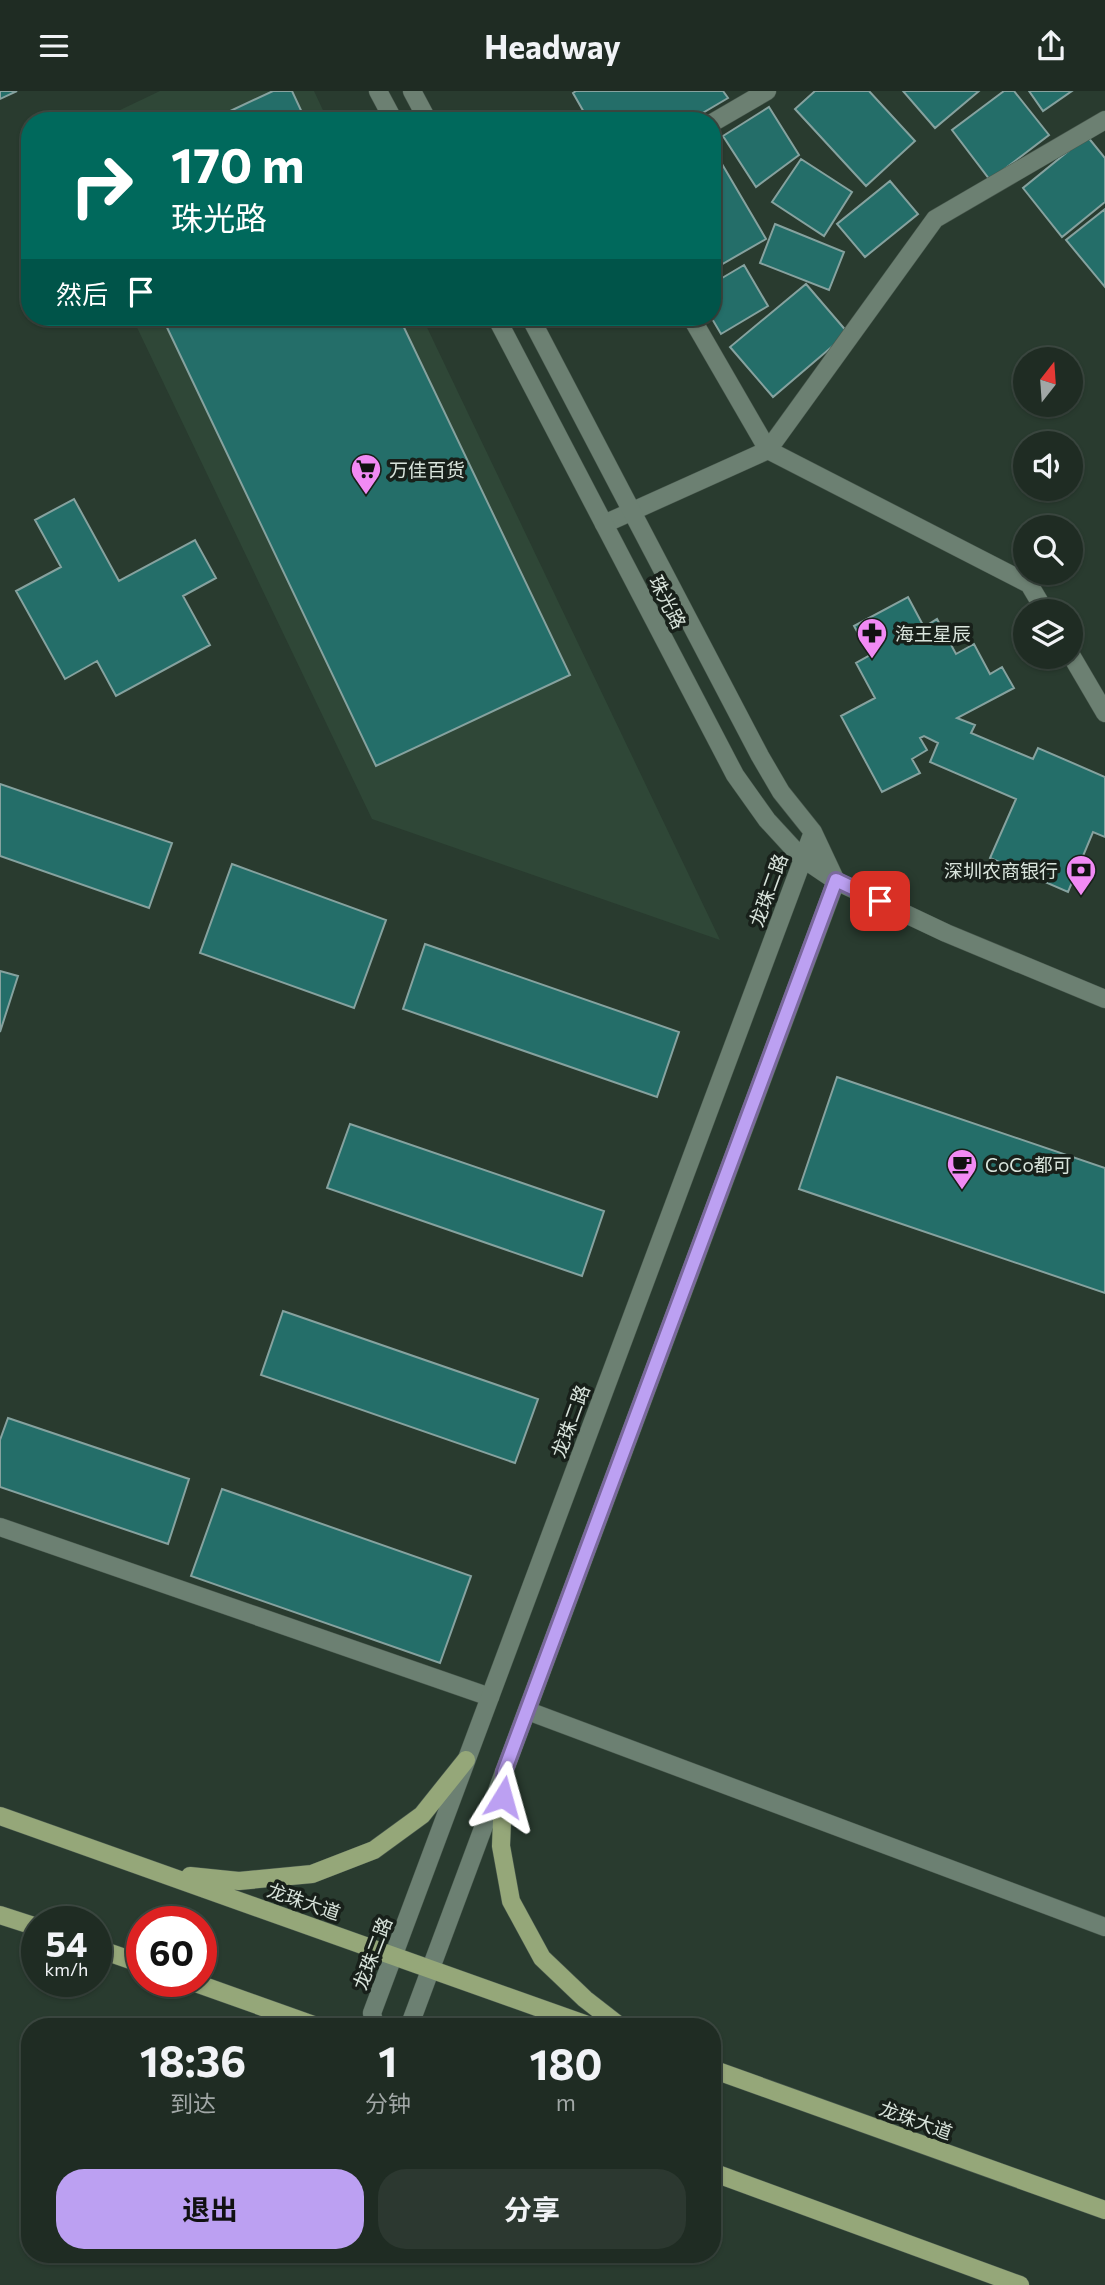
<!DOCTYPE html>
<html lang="zh">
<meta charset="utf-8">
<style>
body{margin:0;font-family:Commissioner,"Noto Sans SC",sans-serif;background:#2c3830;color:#f1f3f6;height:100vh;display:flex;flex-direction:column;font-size:26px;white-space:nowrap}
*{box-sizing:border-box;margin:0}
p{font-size:23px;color:#a1a7a6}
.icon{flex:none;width:38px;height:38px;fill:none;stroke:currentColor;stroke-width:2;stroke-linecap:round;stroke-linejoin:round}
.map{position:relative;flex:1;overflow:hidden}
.side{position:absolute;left:21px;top:1927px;width:700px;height:245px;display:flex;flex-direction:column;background:#1f2c23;border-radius:28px;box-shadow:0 2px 5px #0004,0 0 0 2px #3c4841}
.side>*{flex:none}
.top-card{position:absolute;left:21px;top:21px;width:700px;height:214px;border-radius:28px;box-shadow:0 2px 5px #0004,0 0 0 2px #3c4841;background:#00695c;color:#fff;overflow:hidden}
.needle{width:46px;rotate:17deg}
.tools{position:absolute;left:1013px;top:256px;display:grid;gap:14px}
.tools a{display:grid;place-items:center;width:70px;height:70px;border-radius:50%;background:#1f2c23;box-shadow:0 2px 5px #0004,0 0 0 2px #3c4841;font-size:35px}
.speed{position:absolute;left:21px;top:1815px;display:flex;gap:14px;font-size:35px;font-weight:700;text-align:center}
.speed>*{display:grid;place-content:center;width:91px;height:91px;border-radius:50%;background:#1f2c23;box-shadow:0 2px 5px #0004,0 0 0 2px #3c4841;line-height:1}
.speed small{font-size:18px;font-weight:400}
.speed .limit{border:10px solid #d22;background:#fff;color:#111}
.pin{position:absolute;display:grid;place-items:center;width:60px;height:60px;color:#fff;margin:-30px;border-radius:14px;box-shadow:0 4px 10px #0006}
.me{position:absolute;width:77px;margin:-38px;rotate:8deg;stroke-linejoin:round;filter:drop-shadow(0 0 5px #0008)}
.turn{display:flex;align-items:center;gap:24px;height:147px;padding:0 35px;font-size:32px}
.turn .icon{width:91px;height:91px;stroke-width:2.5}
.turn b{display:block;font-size:49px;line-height:60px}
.then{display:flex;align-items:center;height:66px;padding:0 35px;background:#0003;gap:14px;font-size:26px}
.eta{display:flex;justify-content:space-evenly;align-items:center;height:119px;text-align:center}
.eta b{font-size:42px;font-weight:700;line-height:49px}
.action{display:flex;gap:14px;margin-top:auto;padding:14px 35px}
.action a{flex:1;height:80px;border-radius:28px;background:#bca0f2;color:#111;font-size:28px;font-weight:700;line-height:80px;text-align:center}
.action a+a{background:#2c3830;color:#f1f3f6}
header{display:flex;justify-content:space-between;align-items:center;height:91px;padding:0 35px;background:#1f2c23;font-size:32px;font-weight:700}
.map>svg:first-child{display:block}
.built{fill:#2f4737}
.building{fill:#246e69;stroke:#86a29f;stroke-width:2}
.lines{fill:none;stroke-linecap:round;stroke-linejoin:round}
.lane-casing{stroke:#49584e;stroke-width:19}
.street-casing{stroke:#49584e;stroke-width:19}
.secondary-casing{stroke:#49584e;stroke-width:19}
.primary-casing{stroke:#49584e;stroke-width:19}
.lane{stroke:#6c8072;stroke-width:18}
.street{stroke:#6c8072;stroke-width:18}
.secondary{stroke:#6c8072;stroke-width:18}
.primary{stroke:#95a779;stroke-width:18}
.route-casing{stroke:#7a689d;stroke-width:18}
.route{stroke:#bca0f2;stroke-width:12}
.labels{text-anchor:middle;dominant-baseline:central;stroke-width:7;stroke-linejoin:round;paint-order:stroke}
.poi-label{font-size:19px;fill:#d9e4dc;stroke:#18201a;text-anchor:start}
.street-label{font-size:19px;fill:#d9e4dc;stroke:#18201a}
</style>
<header><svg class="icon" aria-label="menu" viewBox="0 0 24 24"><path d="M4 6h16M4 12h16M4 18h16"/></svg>Headway<svg class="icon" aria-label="share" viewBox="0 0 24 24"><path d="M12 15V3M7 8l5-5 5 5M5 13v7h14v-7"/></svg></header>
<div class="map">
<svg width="1105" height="2194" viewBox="0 0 1105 2194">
<rect width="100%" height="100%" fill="#293b2f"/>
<path class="built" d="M160,0H314L328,30H97Z
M132,226H422L720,849L372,728Z"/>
<path class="building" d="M0,0H17L0,8Z
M273,0H292L306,30H209Z
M576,0H723L728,7L689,30H589L573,2Z
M815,0H869L915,50L866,95L795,18Z
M903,0H979L935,37Z
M1004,0H1014L1049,44L990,89L952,39Z
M1029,0H1072L1043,20Z
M769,16L799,64L756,96L723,45Z
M1087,45L1105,67V111L1062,146L1023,97Z
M712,56L766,148L712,179Z
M801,68L852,101L824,145L772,111Z
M890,90L918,123L865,166L837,133Z
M1105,118V196L1066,149Z
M775,133L844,161L829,199L760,172Z
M744,174L768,215L721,243L711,226L712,193Z
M806,193L848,242L773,306L730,256Z
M162,226H399L570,584L376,675Z
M74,408L119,490L195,449L216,487L183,505L210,554L116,605L97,570L65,588L16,500L61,476L35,429Z
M908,506L924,536L937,528L956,563L974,553L990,583L1002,576L1014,597L957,627L975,634L971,642L1033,668L1038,657L1105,686V746L1093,741L1068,801L990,767L1016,708L930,671L938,652L924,645L920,647L927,659L912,668L920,682L882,701L841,625L875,607L856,572L870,564L854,535Z
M0,693L172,752L149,817L0,765Z
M232,773L386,829L354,917L200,862Z
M425,853L679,941L657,1006L403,918Z
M0,880L18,885L0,941Z
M837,986L1105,1077V1202L799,1098Z
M350,1033L604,1120L582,1185L327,1097Z
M283,1220L538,1308L515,1372L261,1284Z
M8,1327L189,1388L168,1453L0,1396V1349Z
M222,1398L471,1485L440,1572L191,1485Z"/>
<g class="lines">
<g class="lane-casing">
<path id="lane" d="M712,32L767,0
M691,226L768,359L1029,493L1045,520
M604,433L768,359L935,128L1105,29
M1071,564L1105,622"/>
</g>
<g class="street-casing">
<path id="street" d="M0,1436L490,1606
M528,1620L1105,1836"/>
</g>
<g class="secondary-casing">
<path id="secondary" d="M378,0L394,30
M412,0L428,30
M496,226L735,684L767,729L802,767L836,790L946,842L1105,908
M530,226L760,665L781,701L813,741L836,790
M375,1936L372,1922L813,741
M409,1936L836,790"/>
</g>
<g class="primary-casing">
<path id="primary" d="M504,1681L501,1755L511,1810L542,1867L585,1908L621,1936
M0,1725L593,1936
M190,1785L239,1790L312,1783L374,1759L422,1724L466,1669
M0,1824L37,1836
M96,1857L142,1873
M190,1890L319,1936
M712,1978L1105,2119
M712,2081L1020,2194"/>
</g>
<use href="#lane" class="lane"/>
<use href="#street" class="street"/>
<use href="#secondary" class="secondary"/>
<use href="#primary" class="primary"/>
</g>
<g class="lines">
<g class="route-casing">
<path id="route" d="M503,1706L504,1681L836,789L880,810"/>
</g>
<use href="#route" class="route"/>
</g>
<defs>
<g id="supermarket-pin" transform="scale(1.575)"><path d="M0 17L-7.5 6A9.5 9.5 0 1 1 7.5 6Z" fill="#f18af4" stroke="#18201a"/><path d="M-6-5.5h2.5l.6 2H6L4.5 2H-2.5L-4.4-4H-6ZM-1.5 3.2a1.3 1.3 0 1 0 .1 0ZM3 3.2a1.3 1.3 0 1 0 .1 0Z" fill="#111"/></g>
<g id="pharmacy-pin" transform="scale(1.575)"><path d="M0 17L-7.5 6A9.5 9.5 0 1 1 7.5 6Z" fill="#f18af4" stroke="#18201a"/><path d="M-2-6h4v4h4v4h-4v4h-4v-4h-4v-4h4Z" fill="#111"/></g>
<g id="bank-pin" transform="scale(1.575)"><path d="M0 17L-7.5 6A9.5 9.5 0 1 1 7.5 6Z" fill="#f18af4" stroke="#18201a"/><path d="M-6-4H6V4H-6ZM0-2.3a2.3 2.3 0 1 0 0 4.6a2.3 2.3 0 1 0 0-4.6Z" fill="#111"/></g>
<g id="cafe-pin" transform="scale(1.575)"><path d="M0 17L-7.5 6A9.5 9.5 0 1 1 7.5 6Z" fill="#f18af4" stroke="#18201a"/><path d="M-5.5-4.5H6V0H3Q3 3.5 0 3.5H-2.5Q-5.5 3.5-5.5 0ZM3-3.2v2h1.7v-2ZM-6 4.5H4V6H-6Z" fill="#111"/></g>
</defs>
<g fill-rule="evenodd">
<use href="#supermarket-pin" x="366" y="378"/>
<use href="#pharmacy-pin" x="872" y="542"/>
<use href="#bank-pin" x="1081" y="779"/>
<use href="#cafe-pin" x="962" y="1073"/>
</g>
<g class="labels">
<g class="poi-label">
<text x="389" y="378">万佳百货</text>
<text x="895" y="542">海王星辰</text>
<text x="1058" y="779" text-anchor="end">深圳农商银行</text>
<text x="985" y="1073">CoCo都可</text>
</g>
<g class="street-label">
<text transform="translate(668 511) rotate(63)">珠光路</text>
<text transform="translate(768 799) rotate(-70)">龙珠二路</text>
<text transform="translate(570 1330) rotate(-70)">龙珠二路</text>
<text transform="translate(304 1810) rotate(19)">龙珠大道</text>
<text transform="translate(372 1862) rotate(-69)">龙珠二路</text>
<text transform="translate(916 2029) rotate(20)">龙珠大道</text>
</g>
</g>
</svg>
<div class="tools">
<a><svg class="needle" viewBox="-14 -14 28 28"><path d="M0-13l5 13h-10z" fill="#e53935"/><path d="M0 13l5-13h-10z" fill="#a1a7a6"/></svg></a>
<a><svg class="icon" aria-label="sound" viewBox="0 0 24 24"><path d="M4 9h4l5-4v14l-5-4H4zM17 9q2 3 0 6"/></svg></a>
<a><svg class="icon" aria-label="search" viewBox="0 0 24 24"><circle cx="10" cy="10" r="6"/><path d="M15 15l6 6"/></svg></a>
<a><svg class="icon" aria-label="layers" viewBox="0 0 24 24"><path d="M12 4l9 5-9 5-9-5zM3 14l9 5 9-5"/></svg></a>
</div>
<div class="speed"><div>54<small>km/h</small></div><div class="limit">60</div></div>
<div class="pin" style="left:880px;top:810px;background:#d93025"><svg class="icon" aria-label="arrive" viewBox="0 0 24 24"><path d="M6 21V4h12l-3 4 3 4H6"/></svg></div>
<svg class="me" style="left:503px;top:1706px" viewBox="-20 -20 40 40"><path d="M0-17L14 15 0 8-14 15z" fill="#bca0f2" stroke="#fff" stroke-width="4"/></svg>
<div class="top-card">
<div class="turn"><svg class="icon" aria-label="right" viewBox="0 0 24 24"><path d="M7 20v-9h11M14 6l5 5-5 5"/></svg><div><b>170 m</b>珠光路</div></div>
<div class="then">然后<svg class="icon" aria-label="arrive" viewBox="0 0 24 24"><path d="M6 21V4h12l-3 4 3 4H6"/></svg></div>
</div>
<section class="side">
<div class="eta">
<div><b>18:36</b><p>到达</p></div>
<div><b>1</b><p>分钟</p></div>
<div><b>180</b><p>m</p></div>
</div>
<div class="action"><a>退出</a><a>分享</a></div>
</section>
</div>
